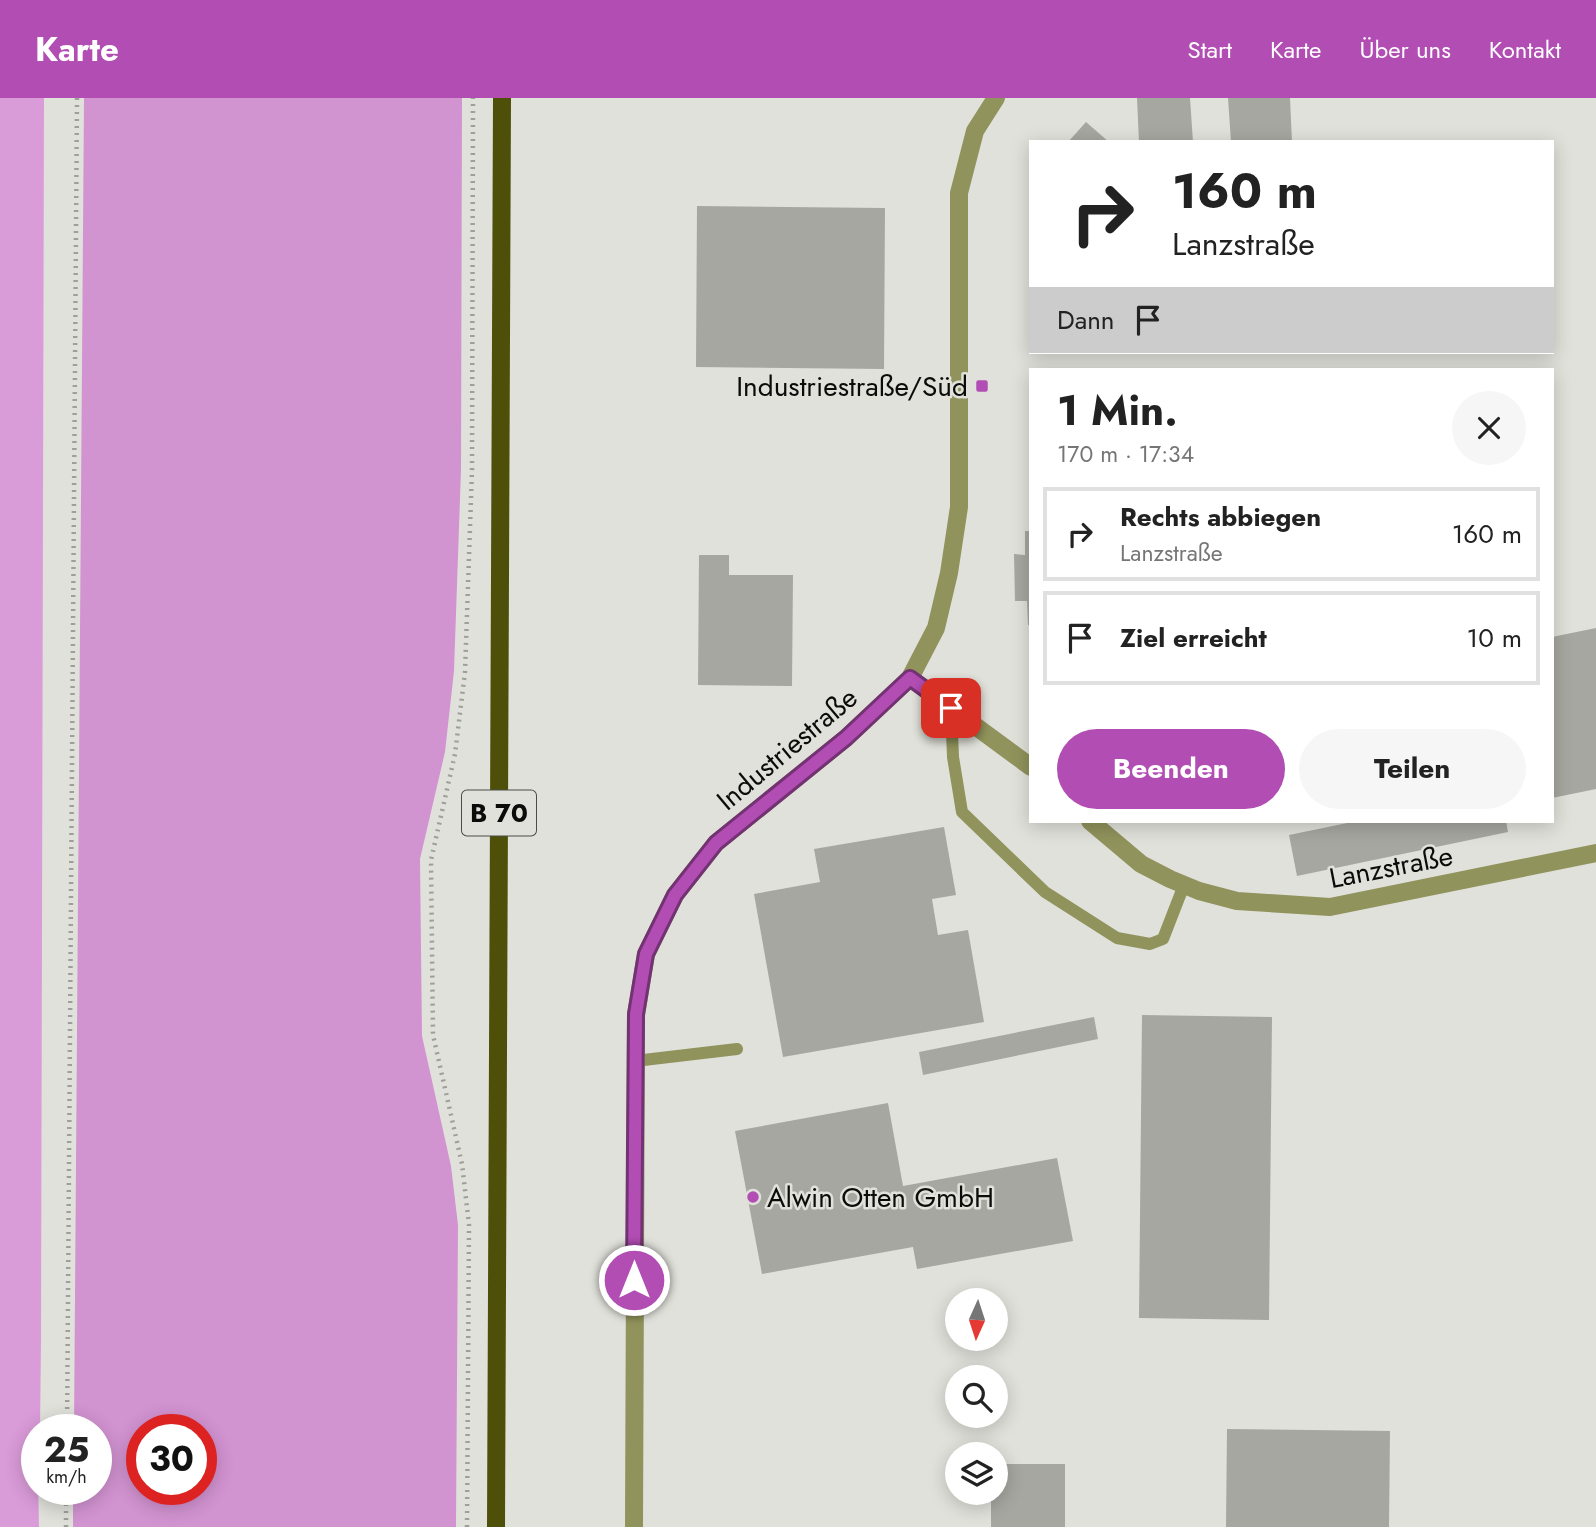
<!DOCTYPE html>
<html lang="de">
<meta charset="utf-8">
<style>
body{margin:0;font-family:Jost,sans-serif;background:#f6f6f6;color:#222;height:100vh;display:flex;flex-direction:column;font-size:26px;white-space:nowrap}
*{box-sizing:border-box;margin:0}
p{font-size:23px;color:#767676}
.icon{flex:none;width:38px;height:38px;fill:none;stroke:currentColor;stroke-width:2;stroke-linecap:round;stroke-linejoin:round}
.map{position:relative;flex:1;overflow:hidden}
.details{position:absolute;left:1029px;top:270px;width:525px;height:455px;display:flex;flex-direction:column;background:#fff;border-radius:0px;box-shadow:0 4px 18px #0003}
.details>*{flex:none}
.top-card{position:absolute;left:1029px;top:42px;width:525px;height:214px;border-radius:0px;box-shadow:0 4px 18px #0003;background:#fff;color:#222;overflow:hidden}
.needle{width:46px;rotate:183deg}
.buttons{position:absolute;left:945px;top:1190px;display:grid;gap:14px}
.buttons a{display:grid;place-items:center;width:63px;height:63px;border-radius:50%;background:#fff;box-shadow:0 4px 18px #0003;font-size:35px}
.speed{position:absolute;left:21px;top:1316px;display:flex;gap:14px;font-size:35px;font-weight:700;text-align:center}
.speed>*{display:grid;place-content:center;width:91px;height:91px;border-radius:50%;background:#fff;box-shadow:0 4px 18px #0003;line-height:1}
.speed small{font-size:18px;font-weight:400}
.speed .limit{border:10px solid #d22;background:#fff;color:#111}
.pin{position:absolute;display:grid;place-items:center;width:60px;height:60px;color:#fff;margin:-30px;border-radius:14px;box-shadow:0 4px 10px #0006}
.me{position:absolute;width:77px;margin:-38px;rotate:0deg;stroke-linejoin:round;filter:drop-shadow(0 0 5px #0008)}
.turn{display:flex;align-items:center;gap:24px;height:147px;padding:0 28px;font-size:32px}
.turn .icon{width:91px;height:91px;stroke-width:2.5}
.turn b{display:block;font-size:49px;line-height:60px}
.then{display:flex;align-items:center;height:66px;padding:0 28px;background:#0003;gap:14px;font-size:26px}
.round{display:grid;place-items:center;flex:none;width:74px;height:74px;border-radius:37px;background:#f6f6f6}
.summary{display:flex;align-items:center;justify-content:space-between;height:119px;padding:0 28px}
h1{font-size:42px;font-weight:700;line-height:52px}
.button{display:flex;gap:14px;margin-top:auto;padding:14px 28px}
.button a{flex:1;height:80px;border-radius:42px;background:#b14db3;color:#fff;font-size:28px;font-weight:700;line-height:80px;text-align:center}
.button a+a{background:#f6f6f6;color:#222}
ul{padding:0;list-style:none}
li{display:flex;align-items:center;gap:21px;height:94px;margin:0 14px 10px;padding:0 14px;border:4px solid #e0e0e0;border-radius:0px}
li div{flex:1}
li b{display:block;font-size:26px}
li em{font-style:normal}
header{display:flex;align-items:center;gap:42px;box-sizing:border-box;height:98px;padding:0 35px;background:#b14db3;color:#fff}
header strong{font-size:33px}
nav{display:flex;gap:38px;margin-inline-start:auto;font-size:24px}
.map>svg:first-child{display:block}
.forest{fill:#d293d1;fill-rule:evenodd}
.water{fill:#da9bd9}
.building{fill:#a6a7a0}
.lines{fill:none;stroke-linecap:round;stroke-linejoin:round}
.path{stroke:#9f9f9a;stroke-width:4.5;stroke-dasharray:2 5;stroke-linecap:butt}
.service{stroke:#90935b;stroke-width:12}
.minor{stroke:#90935b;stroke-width:18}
.primary{stroke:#4e5009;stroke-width:18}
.route-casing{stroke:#733274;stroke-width:18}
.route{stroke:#b14db3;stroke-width:12}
.poi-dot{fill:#b14db3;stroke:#e1e1db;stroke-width:2.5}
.labels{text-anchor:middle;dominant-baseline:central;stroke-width:5;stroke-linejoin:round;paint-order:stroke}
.shield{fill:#e1e1db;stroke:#4b4c48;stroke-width:2}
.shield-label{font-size:26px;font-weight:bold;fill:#0b0c09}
.poi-label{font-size:28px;fill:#0b0c09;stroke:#e1e1db;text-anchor:end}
.street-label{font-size:28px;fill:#0b0c09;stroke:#e1e1db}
</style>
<header>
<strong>Karte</strong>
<nav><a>Start</a><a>Karte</a><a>Über uns</a><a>Kontakt</a></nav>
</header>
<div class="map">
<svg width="1596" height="1429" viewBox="0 0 1596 1429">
<rect width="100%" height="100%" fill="#e1e1db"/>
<path class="forest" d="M84,0H462L461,372L454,573L445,654L420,761L422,938L451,1068L458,1127L456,1429H73V1391H96V1332H74ZM142,1332H201V1391H142Z"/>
<path class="water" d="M0,0H44L41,1242L40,1332H37L39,1429H0Z"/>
<path class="building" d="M1137,0H1190L1193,44H1139Z
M1228,0H1290L1292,44H1231Z
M1086,24L1109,44H1068Z
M697,108L885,110L884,271L696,269Z
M1025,433H1031V527H1028L1027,503H1015L1014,456L1025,457Z
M699,457H729V477H793L792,588L698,587Z
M1596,530V691L1552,700V539Z
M1357,723H1506L1508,734L1297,778L1289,737Z
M944,729L956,797L932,801L938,837L968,832L984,924L783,959L754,796L820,784L814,751Z
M1142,917L1272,919L1269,1222L1139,1220Z
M1094,919L1098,941L923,977L919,954Z
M888,1005L903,1088L1057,1060L1073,1143L917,1171L913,1149L762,1176L735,1033Z
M1227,1331L1390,1333L1389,1429H1226Z
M996,1366H1065V1429H991V1395H996Z"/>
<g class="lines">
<path class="path" d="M67,1332L77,0
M66,1429V1391
M467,1429L469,1127L462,1066L433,937L431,762L455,656L465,574L472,372L473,0"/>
<path class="service" d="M951,610L953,659L962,714L1045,794L1117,840L1150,846L1163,841L1184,787
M635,963L737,951"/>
<path class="minor" d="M910,580L1031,669
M1090,723L1141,766L1170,781L1199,793L1237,803L1330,809L1596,755
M634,1429L636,917L646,856L675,797L716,745L846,640L910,580L936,530L949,475L959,409V95L975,33L996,0"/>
<path class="primary" d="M496,1429L502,0"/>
</g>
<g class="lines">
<g class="route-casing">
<path id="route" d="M634,1182L636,916L646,856L675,797L716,745L846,640L910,580L951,610"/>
</g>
<use href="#route" class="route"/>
</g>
<g class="poi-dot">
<rect x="975" y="281" width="14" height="14" rx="3.5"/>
<circle cx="753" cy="1099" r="7"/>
</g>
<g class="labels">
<rect class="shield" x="462" y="692.5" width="74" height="45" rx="5"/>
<g class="shield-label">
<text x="499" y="715">B 70</text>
</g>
<g class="poi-label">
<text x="968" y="288">Industriestraße/Süd</text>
<text x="767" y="1099" text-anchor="start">Alwin Otten GmbH</text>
</g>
<g class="street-label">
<text transform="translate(787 651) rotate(-40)">Industriestraße</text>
<text transform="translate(1391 769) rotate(-11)">Lanzstraße</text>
</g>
</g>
</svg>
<div class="buttons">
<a><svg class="needle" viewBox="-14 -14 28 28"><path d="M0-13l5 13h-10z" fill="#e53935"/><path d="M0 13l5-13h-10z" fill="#767676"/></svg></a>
<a><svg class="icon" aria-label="search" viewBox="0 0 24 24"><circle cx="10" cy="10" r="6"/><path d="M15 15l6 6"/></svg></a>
<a><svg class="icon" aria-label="layers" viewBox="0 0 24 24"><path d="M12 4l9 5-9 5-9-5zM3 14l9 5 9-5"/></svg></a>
</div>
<div class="speed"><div>25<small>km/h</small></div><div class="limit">30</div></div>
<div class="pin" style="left:951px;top:610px;background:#d93025"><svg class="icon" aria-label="arrive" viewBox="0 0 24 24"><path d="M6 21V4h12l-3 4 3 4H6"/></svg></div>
<svg class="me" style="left:634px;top:1182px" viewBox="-20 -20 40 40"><circle r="17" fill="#b14db3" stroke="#fff" stroke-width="3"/><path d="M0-11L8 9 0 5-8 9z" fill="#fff"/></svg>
<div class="top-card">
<div class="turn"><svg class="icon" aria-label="right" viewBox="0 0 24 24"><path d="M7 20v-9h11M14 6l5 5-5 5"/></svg><div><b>160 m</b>Lanzstraße</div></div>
<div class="then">Dann<svg class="icon" aria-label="arrive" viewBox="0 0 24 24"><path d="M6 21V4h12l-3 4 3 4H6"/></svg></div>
</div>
<section class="details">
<div class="summary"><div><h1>1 Min.</h1><p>170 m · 17:34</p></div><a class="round"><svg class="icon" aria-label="close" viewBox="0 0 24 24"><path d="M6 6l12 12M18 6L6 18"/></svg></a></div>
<ul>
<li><svg class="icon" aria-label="right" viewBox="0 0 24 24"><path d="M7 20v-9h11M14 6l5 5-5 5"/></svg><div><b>Rechts abbiegen</b><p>Lanzstraße</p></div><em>160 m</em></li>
<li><svg class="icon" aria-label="arrive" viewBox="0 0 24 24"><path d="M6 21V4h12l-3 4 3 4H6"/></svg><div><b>Ziel erreicht</b></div><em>10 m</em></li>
</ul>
<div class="button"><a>Beenden</a><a>Teilen</a></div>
</section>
</div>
